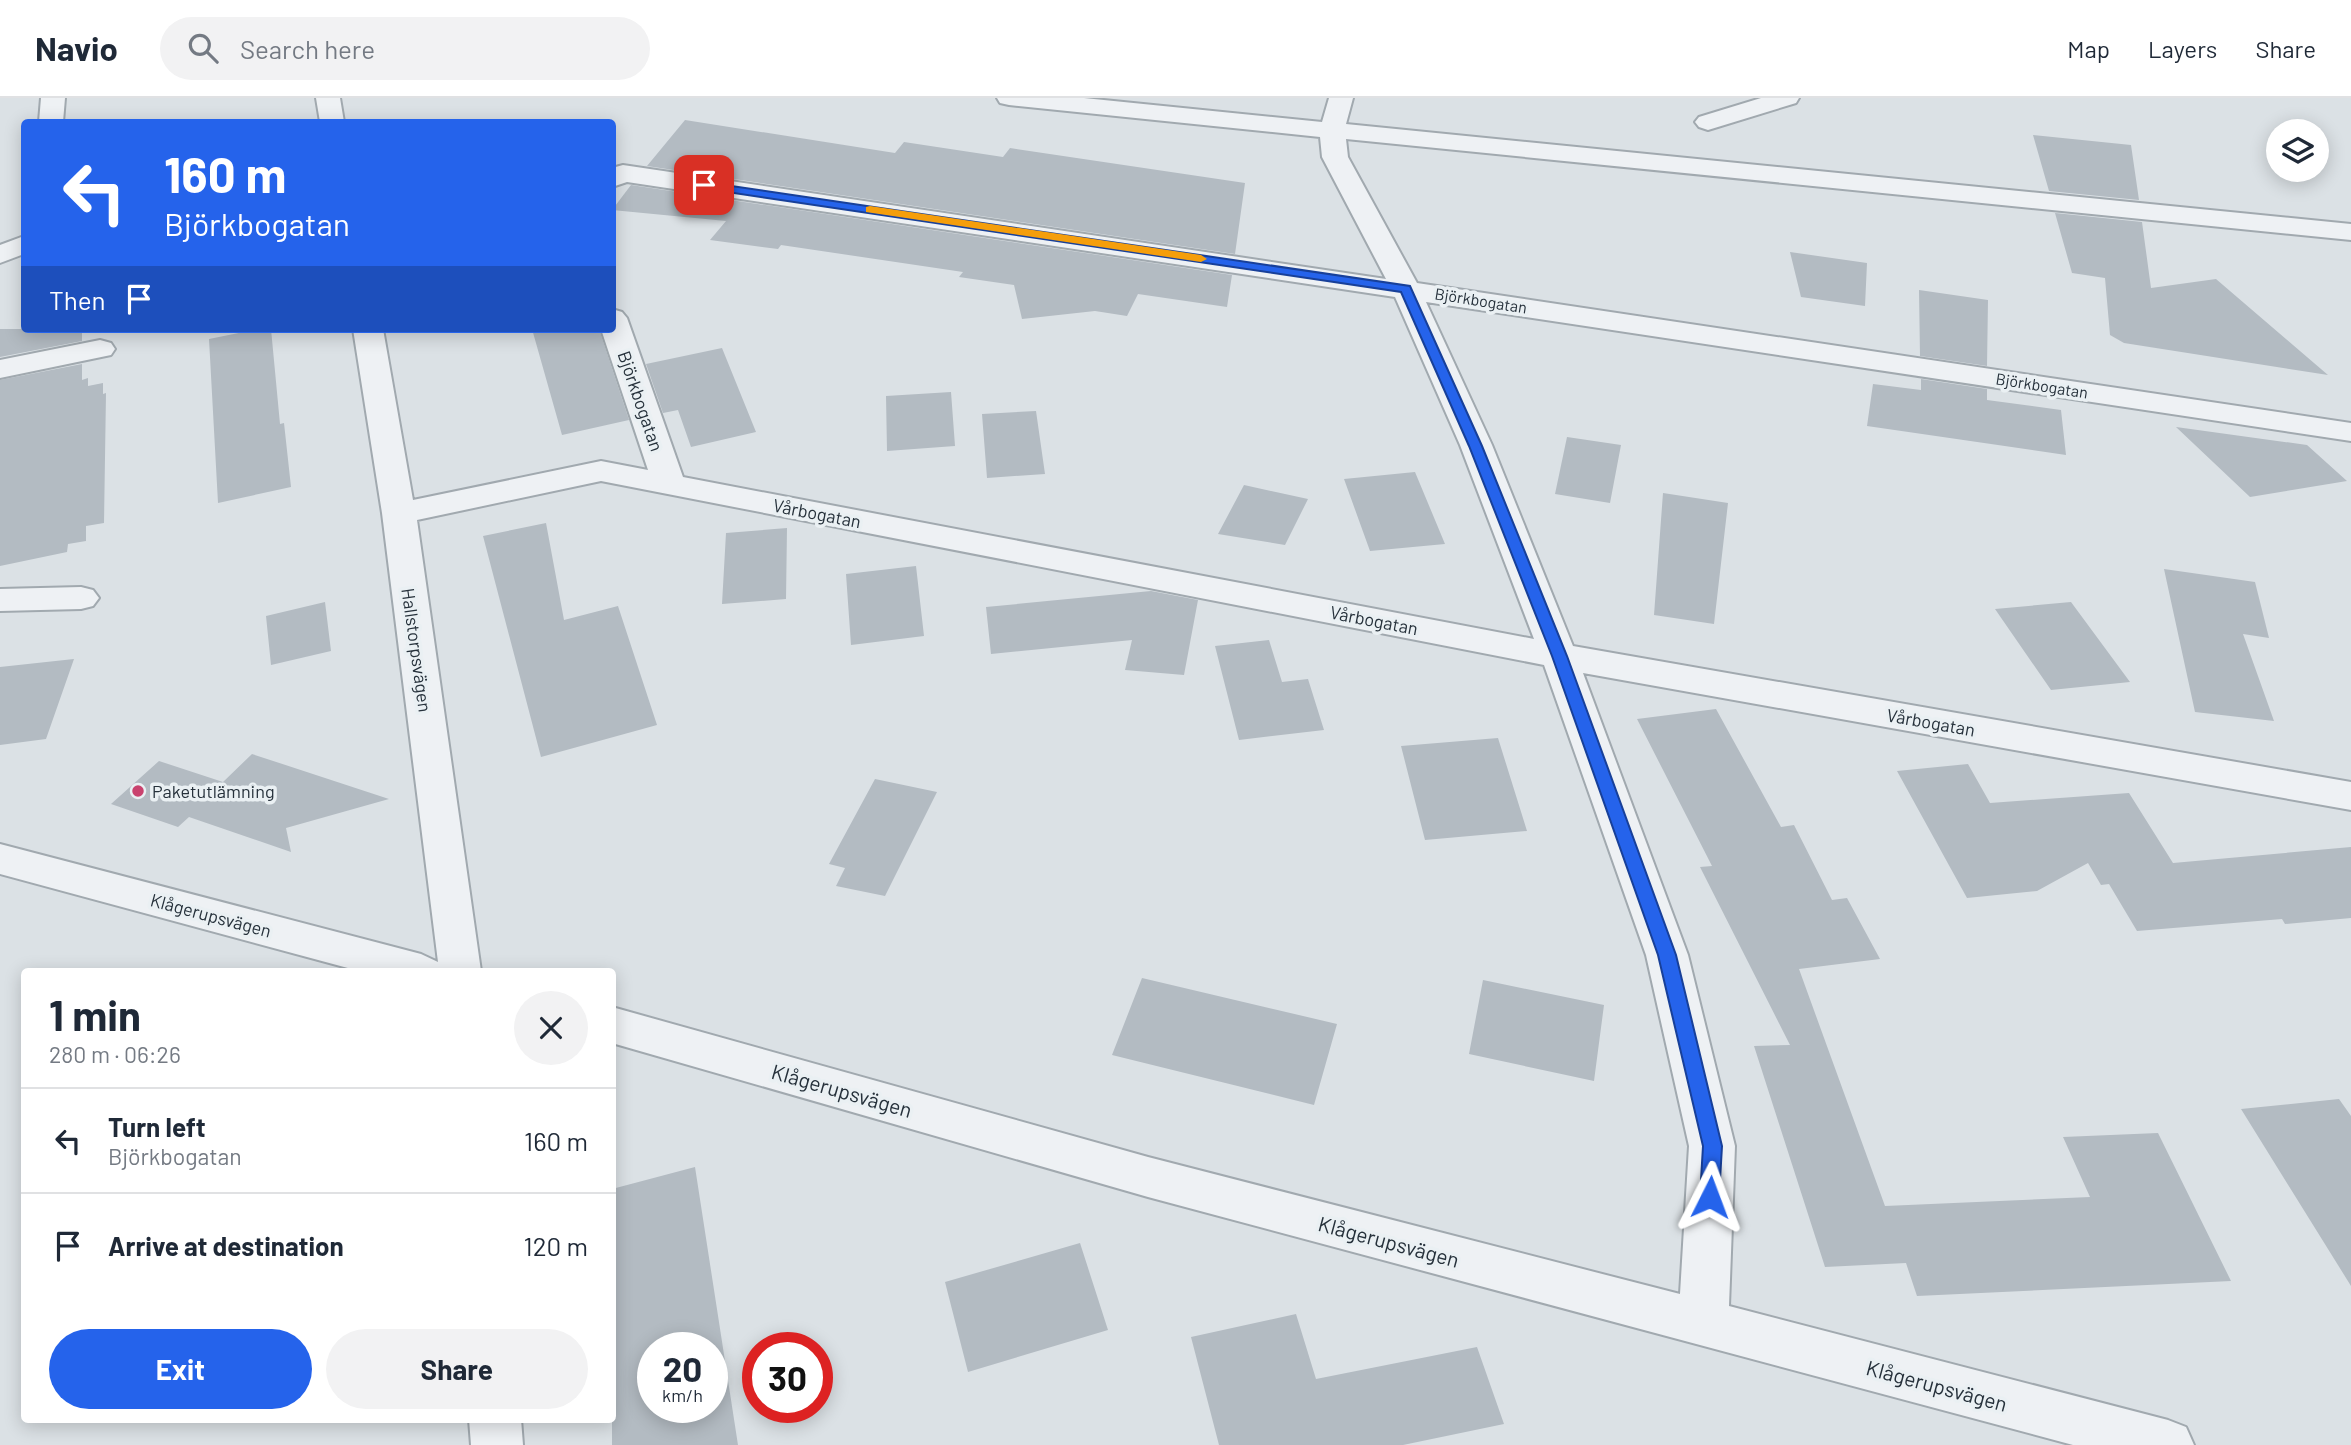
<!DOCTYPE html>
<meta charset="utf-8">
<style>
body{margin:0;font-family:Barlow,sans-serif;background:#f2f2f3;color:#1f2937;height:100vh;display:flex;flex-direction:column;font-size:26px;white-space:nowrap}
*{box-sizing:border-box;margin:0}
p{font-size:23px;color:#747a83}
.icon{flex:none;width:38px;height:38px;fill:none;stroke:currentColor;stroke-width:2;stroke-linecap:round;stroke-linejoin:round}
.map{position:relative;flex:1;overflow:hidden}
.details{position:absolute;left:21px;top:870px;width:595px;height:455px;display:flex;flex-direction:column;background:#fff;border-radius:7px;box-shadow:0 4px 18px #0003}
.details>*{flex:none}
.banner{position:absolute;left:21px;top:21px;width:595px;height:214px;border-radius:7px;box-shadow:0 4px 18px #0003;background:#2563eb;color:#fff;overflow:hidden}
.controls{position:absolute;left:2266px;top:21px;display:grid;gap:14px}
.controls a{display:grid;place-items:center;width:63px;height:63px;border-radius:50%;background:#fff;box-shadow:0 4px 18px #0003;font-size:35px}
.speed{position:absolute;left:637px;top:1234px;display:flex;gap:14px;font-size:35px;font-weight:700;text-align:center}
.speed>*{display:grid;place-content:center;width:91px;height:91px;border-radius:50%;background:#fff;box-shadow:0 4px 18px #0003;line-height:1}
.speed small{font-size:18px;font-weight:400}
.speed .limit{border:10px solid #d22;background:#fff;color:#111}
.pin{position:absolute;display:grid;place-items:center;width:60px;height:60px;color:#fff;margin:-30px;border-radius:14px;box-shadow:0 4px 10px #0006}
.me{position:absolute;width:77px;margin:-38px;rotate:3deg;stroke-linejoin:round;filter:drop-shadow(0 0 5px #0008)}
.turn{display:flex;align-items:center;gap:24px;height:147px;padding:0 28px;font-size:32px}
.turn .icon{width:91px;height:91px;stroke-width:2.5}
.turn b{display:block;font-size:49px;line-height:60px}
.then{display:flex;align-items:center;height:66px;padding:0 28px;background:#0003;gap:14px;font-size:26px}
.round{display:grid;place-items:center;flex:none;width:74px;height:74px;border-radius:37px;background:#f2f2f3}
.head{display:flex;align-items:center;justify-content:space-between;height:119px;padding:0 28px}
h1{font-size:42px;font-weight:700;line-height:52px}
.button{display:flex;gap:14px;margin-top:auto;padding:14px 28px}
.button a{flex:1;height:80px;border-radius:42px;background:#2563eb;color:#fff;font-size:28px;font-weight:700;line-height:80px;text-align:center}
.button a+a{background:#f2f2f3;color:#1f2937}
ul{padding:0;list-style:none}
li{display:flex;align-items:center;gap:21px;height:105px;padding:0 28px;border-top:2px solid #e0e1e3}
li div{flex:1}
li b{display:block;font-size:26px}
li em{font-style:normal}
header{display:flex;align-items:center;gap:42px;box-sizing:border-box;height:98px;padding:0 35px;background:#fff;border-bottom:2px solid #e0e1e3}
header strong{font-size:33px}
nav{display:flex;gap:38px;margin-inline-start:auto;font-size:24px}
.search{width:490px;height:63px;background:#f2f2f3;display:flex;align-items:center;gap:18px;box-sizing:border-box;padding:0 24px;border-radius:38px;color:#747a83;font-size:26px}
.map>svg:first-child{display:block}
.building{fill:#b3bbc2;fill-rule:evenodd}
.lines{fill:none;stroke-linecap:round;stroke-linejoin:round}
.minor-casing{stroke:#a1a9af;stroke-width:4}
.minor{fill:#eef1f4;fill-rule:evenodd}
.route{fill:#2563eb;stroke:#184099;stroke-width:2}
.slow{fill:#f59e0b}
.poi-dot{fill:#c9426e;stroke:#eaf0f3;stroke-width:2.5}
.labels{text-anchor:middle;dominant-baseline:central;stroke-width:7;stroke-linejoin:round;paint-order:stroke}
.far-street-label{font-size:16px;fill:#26313b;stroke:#eaf0f3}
.street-label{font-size:18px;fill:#26313b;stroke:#eaf0f3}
.poi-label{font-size:18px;fill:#26313b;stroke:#eaf0f3;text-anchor:start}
.near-street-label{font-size:21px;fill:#26313b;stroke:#eaf0f3}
</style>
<header>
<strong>Navio</strong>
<div class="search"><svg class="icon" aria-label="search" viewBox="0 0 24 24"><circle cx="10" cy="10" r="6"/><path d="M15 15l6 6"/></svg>Search here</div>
<nav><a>Map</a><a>Layers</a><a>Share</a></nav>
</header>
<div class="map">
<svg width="2351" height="1347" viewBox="0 0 2351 1347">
<rect width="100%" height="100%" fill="#dbe1e5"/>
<path class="building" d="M685,22L895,55L904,44L1003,59L1010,50L1245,85L1235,156L647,68Z
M2033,37L2131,47L2139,102L2049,93Z
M631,87L1232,177L1227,209L1138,196L1127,218L1095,213L1022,221L1014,187L959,179L963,174L781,147L778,151L710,142L726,123L612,112Z
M2055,115L2142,124L2151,190L2216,181L2328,277L2124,245L2110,237L2105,180L2072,175Z
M1790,154L1867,165L1865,208L1801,199Z
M1919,192L1988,202L1987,268L1920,258Z
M0,231H82V243L0,259Z
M259,231H271L280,326L284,325L291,389L218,405L209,241Z
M532,231H599L629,322L562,337Z
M722,250L756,334L691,349L678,312L663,315L646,266Z
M82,266V282L88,280V288L103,285V296L106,295L104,425L86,428V443L68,446L67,454L0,468V282Z
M1921,281L1987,291V302L2061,312L2066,357L1867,328L1873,286L1921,292Z
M951,294L955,348L887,353L886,298Z
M1036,313L1045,376L987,380L982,316Z
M2176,329L2307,347L2347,383L2250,399Z
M1567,339L1621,347L1610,405L1555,396Z
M1415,374L1445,446L1370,453L1344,381Z
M1244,387L1308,401L1285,447L1218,436Z
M1663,395L1728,405L1714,526L1654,517Z
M546,425L564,522L618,508L657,627L541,659L483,438Z
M787,430L786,501L722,506L726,435Z
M916,468L924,538L851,547L846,476Z
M2164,471L2255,484L2269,540L2243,536L2274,623L2195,614Z
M1151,493L1198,502L1184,577L1125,572L1132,542L991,556L986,509Z
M325,504L331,553L271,567L266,518Z
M2071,504L2130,584L2051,592L1995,511Z
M1269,542L1282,584L1308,581L1324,632L1239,642L1215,548Z
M74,561L46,641L0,647V569Z
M1716,611L1781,729L1794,727L1832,802L1847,800L1880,861L1799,871L1885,1108L2090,1099L2063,1039L2158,1035L2231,1183L1917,1198L1906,1165L1825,1169L1754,948L1790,947L1700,769L1712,768L1637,621Z
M1498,640L1527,733L1425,742L1401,648Z
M252,656L389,701L286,730L291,754L189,719L178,729L111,706L159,663L223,684Z
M1968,666L1990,705L2129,695L2173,765L2351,749V820L2285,826L2282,821L2137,833L2109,786L2101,787L2088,765L2037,793L1967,800L1897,673Z
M875,681L937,694L885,798L836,788L845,770L829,766Z
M1142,880L1337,926L1314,1007L1112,957Z
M1483,882L1604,907L1594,983L1469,956Z
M2339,1001L2351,1018V1188L2241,1011Z
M695,1069L738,1347H612V1091ZM653,1250H712V1309H653Z
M1080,1145L1108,1232L968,1274L945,1184Z
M1296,1216L1316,1281L1477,1249L1504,1326L1403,1347H1219L1191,1239Z"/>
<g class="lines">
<g class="minor-casing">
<path id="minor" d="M41,0H65L63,24H39Z
M316,0H340L344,24H320Z
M997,0H1084L1322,24L1329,0H1353L1346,26L2351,126V142L1346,41L1348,59L1417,185L2351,325V343L1426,204L1492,347L1573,548L2351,684V712L1583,575L1688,857L1735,1048L1729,1208L2168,1322L2186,1329L2194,1347H2073L1148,1099L612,945V909L1148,1059L1680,1196L1689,1048L1646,857L1544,567L601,383L417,422L481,873H359L0,776V746L421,856L438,864L382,415L353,231H383L413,402L601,363L648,372L601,231H612V211L622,214L627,220L683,379L1534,541L1460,347L1395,199L627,84L612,89V70L623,67L1386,181L1322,59L1320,39L1009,7L1000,5Z
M1761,0H1799L1796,5L1708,32L1699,29L1695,24L1699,19Z
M24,138V156L0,165V147Z
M100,242L111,245L115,251L111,257L0,280V262Z
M81,489L93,492L99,500L93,508L81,511L0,513V491Z
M469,1321H521L523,1347H471Z"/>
</g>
<use href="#minor" class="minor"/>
</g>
<path class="route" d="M704,84L1410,188L1482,348L1567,558L1676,857L1722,1048L1719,1099L1717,1105L1710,1108L1703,1105L1700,1099L1703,1048L1658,857L1552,558L1469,348L1401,194L700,90V85Z"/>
<path class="slow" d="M870,108L1201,157L1207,161L1201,164L866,114V109Z"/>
<circle class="poi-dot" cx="138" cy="693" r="7"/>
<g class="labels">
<g class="far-street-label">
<text transform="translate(1481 202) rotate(9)">Björkbogatan</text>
<text transform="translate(2042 287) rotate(9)">Björkbogatan</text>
</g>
<g class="street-label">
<text transform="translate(641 303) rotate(71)">Björkbogatan</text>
<text transform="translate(817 415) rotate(11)">Vårbogatan</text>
<text transform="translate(1374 522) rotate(11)">Vårbogatan</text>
<text transform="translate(417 552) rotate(82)">Hallstorpsvägen</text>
<text transform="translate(1931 624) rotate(10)">Vårbogatan</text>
<text transform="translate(211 817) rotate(15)">Klågerupsvägen</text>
</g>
<g class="poi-label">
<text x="152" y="693">Paketutlämning</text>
</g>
<g class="near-street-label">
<text transform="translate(842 992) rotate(16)">Klågerupsvägen</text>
<text transform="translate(1389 1143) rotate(15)">Klågerupsvägen</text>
<text transform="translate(1937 1287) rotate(15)">Klågerupsvägen</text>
</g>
</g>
</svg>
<div class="controls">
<a><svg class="icon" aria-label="layers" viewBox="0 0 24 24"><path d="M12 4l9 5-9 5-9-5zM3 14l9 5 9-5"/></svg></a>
</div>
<div class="speed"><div>20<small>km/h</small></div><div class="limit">30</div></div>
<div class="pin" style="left:704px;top:87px;background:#d93025"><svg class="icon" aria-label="arrive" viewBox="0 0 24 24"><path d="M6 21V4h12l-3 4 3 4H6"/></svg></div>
<svg class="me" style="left:1710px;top:1099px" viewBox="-20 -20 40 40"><path d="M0-17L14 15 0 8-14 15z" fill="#2563eb" stroke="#fff" stroke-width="4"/></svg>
<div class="banner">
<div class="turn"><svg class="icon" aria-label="left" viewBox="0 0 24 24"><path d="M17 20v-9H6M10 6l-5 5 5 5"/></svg><div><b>160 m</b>Björkbogatan</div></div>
<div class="then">Then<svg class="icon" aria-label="arrive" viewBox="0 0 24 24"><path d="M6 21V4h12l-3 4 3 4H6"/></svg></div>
</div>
<section class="details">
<div class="head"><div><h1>1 min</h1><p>280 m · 06:26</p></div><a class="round"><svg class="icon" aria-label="close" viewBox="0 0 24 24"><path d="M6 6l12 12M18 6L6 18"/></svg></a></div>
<ul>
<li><svg class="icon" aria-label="left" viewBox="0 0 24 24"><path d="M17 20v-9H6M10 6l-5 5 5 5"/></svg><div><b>Turn left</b><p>Björkbogatan</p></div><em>160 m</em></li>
<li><svg class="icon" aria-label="arrive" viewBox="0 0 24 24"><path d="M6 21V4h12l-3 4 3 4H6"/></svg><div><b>Arrive at destination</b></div><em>120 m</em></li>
</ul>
<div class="button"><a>Exit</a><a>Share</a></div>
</section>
</div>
